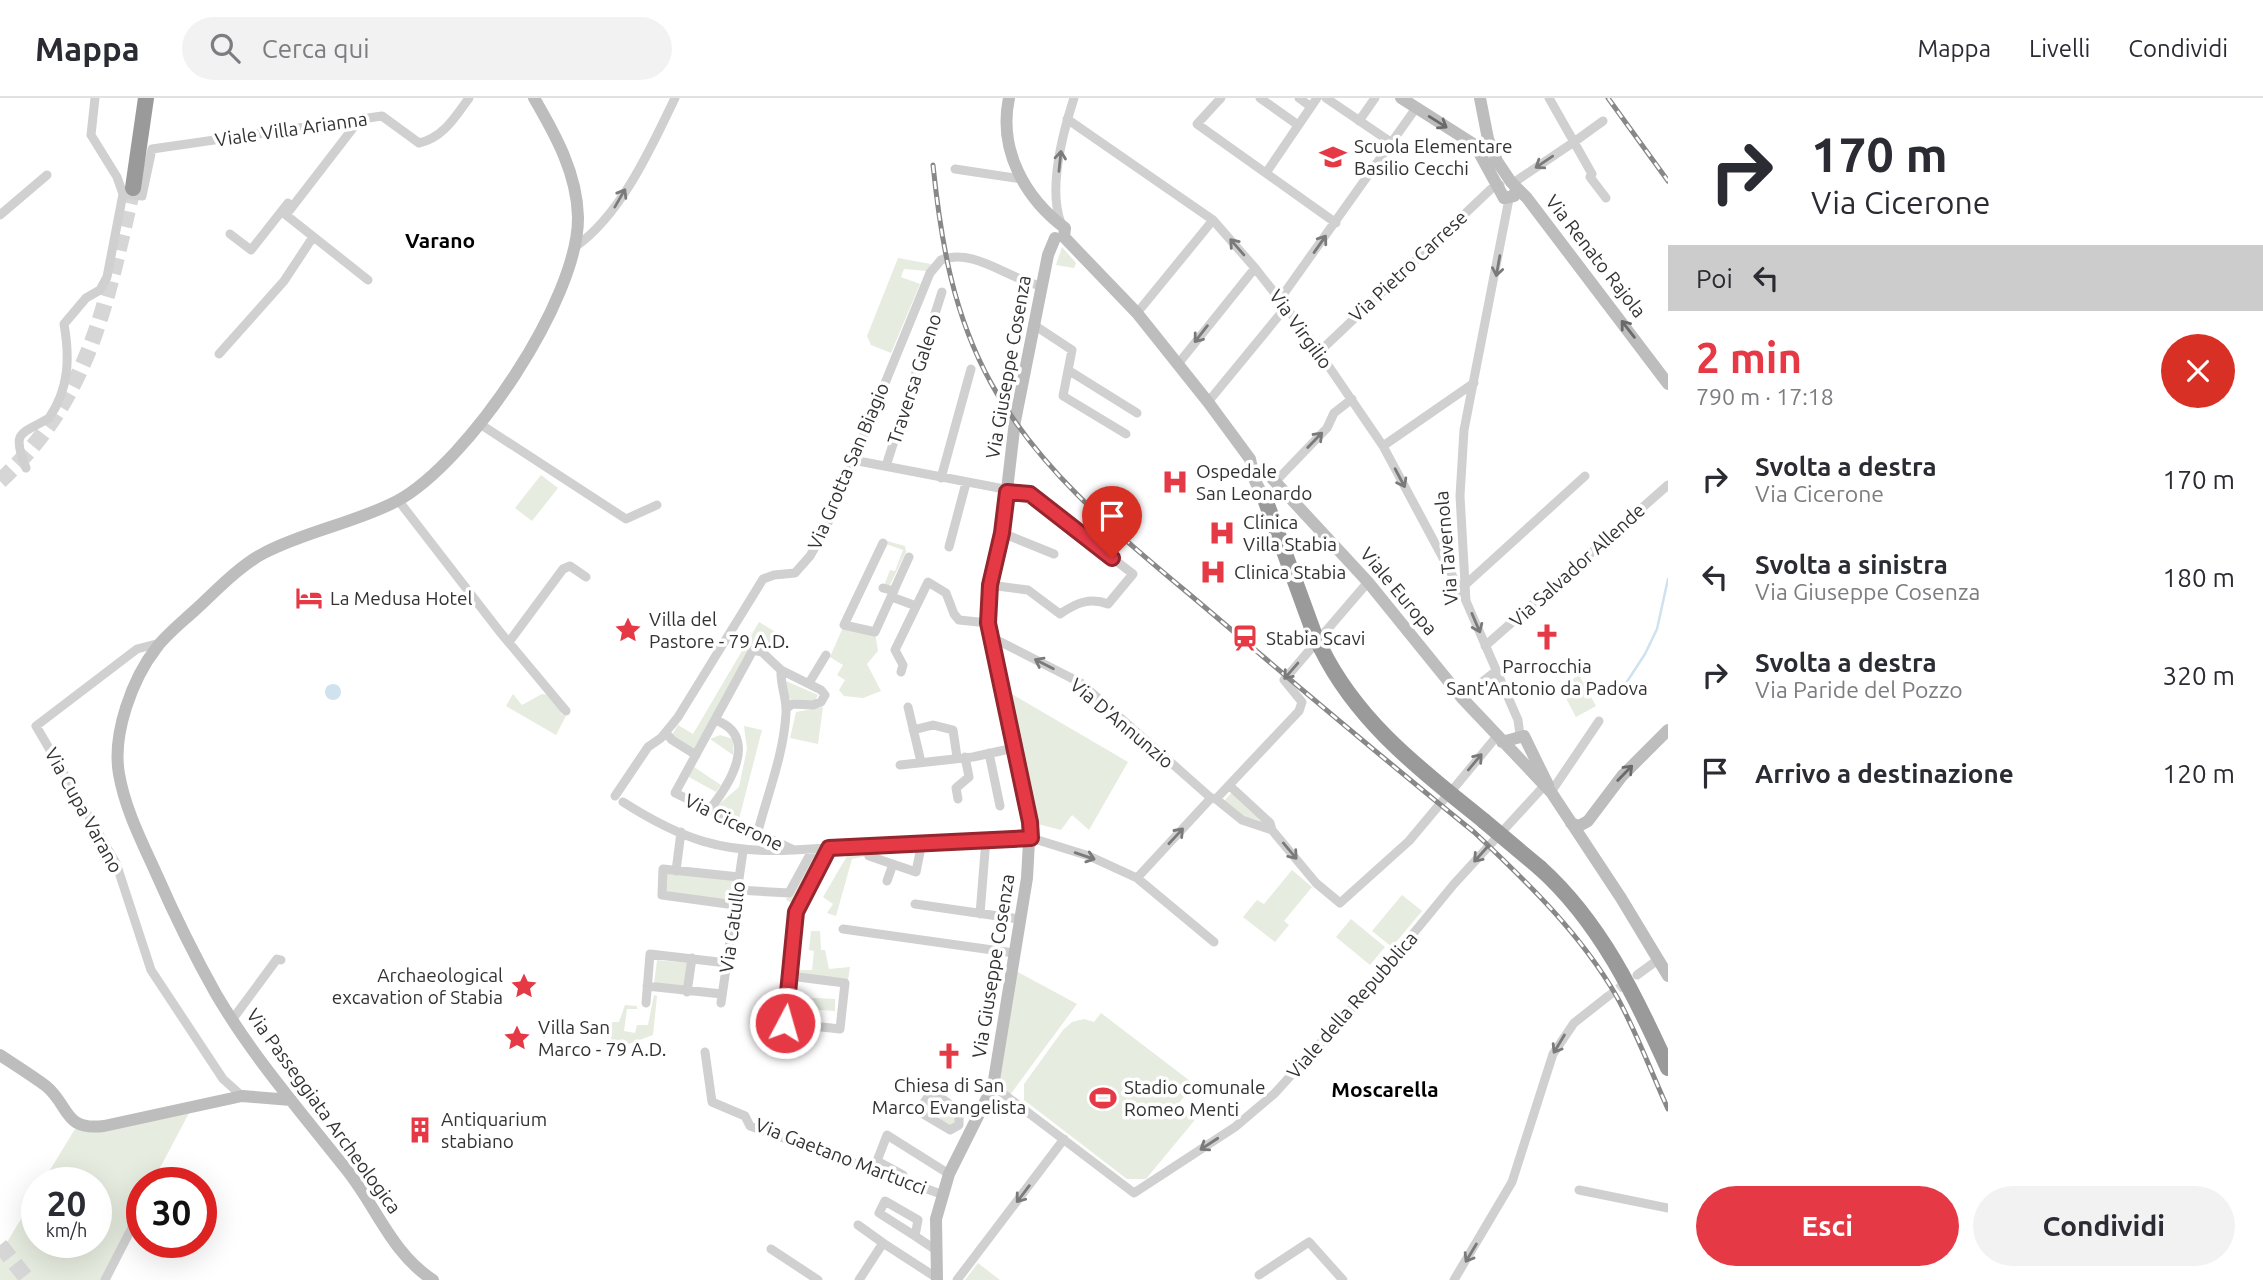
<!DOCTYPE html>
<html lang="it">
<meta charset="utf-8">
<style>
body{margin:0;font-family:Ubuntu,sans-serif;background:#f2f2f3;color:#2b2b33;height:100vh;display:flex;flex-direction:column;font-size:26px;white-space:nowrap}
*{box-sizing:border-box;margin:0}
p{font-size:23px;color:#7c7c81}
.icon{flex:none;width:38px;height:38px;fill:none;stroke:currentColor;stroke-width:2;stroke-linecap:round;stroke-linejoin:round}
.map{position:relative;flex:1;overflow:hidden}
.details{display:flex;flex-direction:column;background:#fff;width:595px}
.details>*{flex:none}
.hud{background:#fff;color:#2b2b33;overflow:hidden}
.speed{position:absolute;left:21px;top:1069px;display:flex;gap:14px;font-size:35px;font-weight:700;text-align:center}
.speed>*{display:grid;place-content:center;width:91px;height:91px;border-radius:50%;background:#fff;box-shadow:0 7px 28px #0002;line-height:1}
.speed small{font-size:18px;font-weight:400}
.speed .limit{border:10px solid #d22;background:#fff;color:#111}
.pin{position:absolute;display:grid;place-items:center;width:60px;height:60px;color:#fff;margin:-72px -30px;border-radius:50% 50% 50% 0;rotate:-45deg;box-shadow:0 0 7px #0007}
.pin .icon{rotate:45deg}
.me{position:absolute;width:77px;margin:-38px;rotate:6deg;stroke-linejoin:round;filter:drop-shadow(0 0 5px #0008)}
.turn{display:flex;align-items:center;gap:24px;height:147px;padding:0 28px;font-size:32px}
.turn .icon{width:91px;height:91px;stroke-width:2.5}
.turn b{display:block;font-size:49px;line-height:60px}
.then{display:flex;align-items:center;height:66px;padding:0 28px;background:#0003;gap:14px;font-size:26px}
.round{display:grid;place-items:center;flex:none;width:74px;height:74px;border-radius:37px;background:#f2f2f3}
.head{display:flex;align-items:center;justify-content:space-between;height:119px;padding:0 28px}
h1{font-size:42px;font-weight:700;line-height:52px;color:#e63946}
.primary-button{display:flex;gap:14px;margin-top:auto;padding:14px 28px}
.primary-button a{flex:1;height:80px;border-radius:42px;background:#e63946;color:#fff;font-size:28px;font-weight:700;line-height:80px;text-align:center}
.primary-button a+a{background:#f2f2f3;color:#2b2b33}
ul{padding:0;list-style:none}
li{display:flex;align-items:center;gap:21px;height:98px;padding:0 28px}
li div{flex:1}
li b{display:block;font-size:26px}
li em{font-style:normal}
header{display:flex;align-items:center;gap:42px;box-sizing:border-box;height:98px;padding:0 35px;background:#fff;border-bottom:2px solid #e1e1e2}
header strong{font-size:33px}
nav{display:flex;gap:38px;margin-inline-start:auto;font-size:24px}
.search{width:490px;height:63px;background:#f2f2f3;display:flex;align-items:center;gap:18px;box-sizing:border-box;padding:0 24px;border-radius:38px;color:#7c7c81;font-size:26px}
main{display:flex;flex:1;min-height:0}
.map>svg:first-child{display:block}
.green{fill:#e6ecdf}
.water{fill:#cfe2ee}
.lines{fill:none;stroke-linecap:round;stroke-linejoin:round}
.stream{stroke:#cfe2ee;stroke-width:2.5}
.street-tunnel{stroke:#d6d6d6;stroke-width:9;stroke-dasharray:9 4.5;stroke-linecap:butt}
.highway-tunnel{stroke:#d6d6d6;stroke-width:16;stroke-dasharray:16 8;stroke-linecap:butt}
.street{stroke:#d0d0d0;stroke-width:9}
.secondary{stroke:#bdbdbd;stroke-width:12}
.highway{stroke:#9a9a9a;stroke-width:16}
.rail-casing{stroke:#888;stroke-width:5}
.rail{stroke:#fff;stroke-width:2.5;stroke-dasharray:8;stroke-linecap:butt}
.highway-bridge{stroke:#9a9a9a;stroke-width:16}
.oneway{stroke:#6a6a6a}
.oneway2{stroke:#7a7a7a}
.route-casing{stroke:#96252e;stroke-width:18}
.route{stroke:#e63946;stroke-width:12}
.labels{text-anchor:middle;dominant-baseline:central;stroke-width:7;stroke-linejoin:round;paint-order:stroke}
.street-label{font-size:19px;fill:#333;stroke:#fff}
.poi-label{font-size:19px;fill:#333;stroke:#fff;text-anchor:start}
.neighbourhood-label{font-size:21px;font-weight:bold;fill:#000;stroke:#fff}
</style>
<header>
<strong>Mappa</strong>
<div class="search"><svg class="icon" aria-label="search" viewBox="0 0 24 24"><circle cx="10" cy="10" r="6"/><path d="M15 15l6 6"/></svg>Cerca qui</div>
<nav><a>Mappa</a><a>Livelli</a><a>Condividi</a></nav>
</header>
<main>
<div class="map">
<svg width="1668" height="1182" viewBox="0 0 1668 1182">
<rect width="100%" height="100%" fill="#fff"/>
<path class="green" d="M1062,149L1076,165L1074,170L1056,167Z
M898,160L931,166L927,173L904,171L901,179L920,186L891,255L871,247L867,238Z
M541,377L558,390L532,423L515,410Z
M887,443L905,448L906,454L890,487L884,488L890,472L895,473L903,452L886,446Z
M759,524L785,540L779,552H753L697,655L670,640L678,627L693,636Z
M844,527L875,534L878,553L867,566L881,593L863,600L844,598L839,592L845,582L837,577L843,567L830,559Z
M1579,577L1596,608L1576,619L1560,589Z
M786,583L818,597L814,605L786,600L783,587Z
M1003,591L1128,664L1089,732L1072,717L1061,732L1030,724Z
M513,596L522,607L542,596L550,597L562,611L561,616L566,618L556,637L506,608Z
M823,609L818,646L790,640L796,614Z
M744,628L762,632L739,721L711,713L739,689L747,651Z
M720,637L733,641V657L710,641Z
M694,669L721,687L716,694L689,679Z
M1232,694L1268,726L1265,728L1258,722L1245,719L1224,703Z
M868,750L866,758L852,761L836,818L827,815L833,806L823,799L847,758L848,751Z
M828,751L799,808L786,802L813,752Z
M1292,772L1312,789L1284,823L1289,827L1275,844L1243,819L1257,802L1264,806Z
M663,774L736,781L733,805L664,798Z
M1402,797L1422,813L1392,849L1372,833Z
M1351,821L1385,849L1370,867L1336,839Z
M811,833H820L821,852H825L829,871L850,869L848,882L794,876V863H800L799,872H812L814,853L809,852Z
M657,862L688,865L685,890L654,886Z
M1014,872L1077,906L1010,997L994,984Z
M654,897L657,898L653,937L615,951L611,940L612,924H619L625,907L637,908V911H627L624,933L635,935L637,927H648Z
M795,899L835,901V913L795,910Z
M1101,915L1194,986L1179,1005L1184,1011L1196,1010L1194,1023L1146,1081H1127L1024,1002V986L1063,932L1072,924L1084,921L1094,924Z
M932,993L959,1013V1027L950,1032L921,1015Z
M189,1015L152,1085H142V1105L103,1182H0V1156L37,1094V1144H96V1085H42L75,1031L85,1033Z
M978,1165L1000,1182H965Z"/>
<path class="water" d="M325 594a8 8 0 1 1 16 0a8 8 0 1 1-16 0Z"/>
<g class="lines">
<path class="stream" d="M1617,599L1645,556L1657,531L1668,481"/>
<path class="street-tunnel" d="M1607,899L1627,884"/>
<path class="highway-tunnel" d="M0,383C90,300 107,203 133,90
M0,1147L28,1182"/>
<path class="street" d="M1221,0L1197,26L1336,125
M1260,0L1298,27
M1299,0L1311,9
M1326,0L1392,45
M360,21L286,117L368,182
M1067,21L1213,122L1255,170L1306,235L1383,348L1466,503
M1359,23L1375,0
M1603,23L1574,44L1592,76L1590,79L1606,100
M955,71L1021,81
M1266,75L1317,0
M1513,85L1574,44L1549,0
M125,96L142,98L152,51L382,18L419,45C443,40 455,19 469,0
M1509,101L1464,332L1460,398L1466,503L1518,622L1520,637
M0,117L47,77
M1061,125C1048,91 1063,34 1074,0
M230,136L251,152L288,105
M575,149C621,117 651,50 675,0
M1280,201L1416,10
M1137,215L1213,122
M1034,227L1072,252L1063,298L1126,336
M1319,254L1491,91L1500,87
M219,256L284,183L313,139
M1178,266L1255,170
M1068,272L1137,315
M1208,304L1286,209
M480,326L626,421L657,407
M1383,348L1474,285
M853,362L1030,396L1133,476L1108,506C1090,499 1076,505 1060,516L1028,492L990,487
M886,368L942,194
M26,370C11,332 21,337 49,320C69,291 70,260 64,226L86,200L100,192L107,179L123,96L117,79L91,37L95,0
M941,380L971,271
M1276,383L1327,330L1334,315L1352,301
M398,402L500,534L566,613
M1002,435L1054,456
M883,445L844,527L875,534L909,459
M949,449L966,385
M1465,487L1585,378
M883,490L894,493
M892,499L916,508
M991,539L1081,585L1211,700
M509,544L563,471L570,468L586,479
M160,545L137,551L36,628L116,765L151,872L223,981L242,998
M1485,548L1668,387
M781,572L821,592L825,597L821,604L813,607L792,606L786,611
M901,574L903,567L895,552L928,484L946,495L954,516L959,522L988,525
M809,585L826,557
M1462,600L1496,573
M908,609L921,664
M913,632L933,627L953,632L957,659
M666,635L672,642L696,657
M989,655L1000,708
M900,667L973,659L1014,650
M1230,688L1270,725L1272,732
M1454,690L1497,638
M1551,694L1599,623
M615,698L648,649L661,640L678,619L763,481L774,477L795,475L810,458L825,432L930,175L941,162C974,149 1009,182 1042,188
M958,701L956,690L969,679L965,659
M1216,701L1242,722L1272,732L1316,785L1340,805L1409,743L1445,700
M623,704C681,741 723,756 792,752
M709,712C727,690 762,638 715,622
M758,733C768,695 784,655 786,615C787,600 780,587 781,572L762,554L753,552L675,695L794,752L1025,738L1089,758L1137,780L1214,844
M871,747L869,758L916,774L922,744
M676,773L681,734
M1137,780L1211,700L1216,701L1299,613L1302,604L1284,582L1368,484
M887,783L893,766
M738,792L789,795L813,751
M915,806L1019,821
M735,807L662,797L663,771L739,779
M980,816L986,741
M843,831L1014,855
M1637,877L1659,861
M790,878L845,885L840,931L785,925L796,814L829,750
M647,888L722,896
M687,894L692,860
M646,905L650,856L727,865
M721,905L743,753
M232,922L277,861L281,862
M705,954L712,1004L745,1018L750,1028L941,1096
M993,988L1134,1095L1235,1029L1275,995L1352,910L1454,786L1544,688
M932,993L959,1013V1027L950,1032L918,1013Z
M903,1077L877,1063L887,1037L949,1076
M1579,1092L1668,1110
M858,1127L883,1145
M915,1138L879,1115L885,1103L918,1122L915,1138L936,1152
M771,1151L818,1182
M1259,1177L1309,1144L1343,1182
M105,1182L142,1110
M859,1182L883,1145L937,1180
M957,1182L1064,1041
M1454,1182L1512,1084L1553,956L1574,925L1607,899"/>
<path class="secondary" d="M1009,0C998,52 1025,100 1065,130L1064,139
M1401,0L1475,47L1504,100L1514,98L1516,90
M1480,0L1488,41L1497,63L1511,84L1527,100L1668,286
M1064,139L1137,215L1208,304L1250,361L1255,383L1265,401
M1268,376L1368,484L1462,600L1551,694L1621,800L1668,878
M1502,644L1524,638L1548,687
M1571,725L1579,728L1588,723L1622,678L1668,632
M0,957C15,967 31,977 46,988C70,1008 63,1033 104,1028L242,998L291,1002
M433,1182C392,1156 376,1108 346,1071C301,1014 253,959 216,896C194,857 174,816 156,775C142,744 125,711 119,676C112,636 132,581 157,549C167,536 182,524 194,513C215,494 239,468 264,455C306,433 355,425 397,403C469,364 579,201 578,119C577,75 555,36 534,0
M937,1182L936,1121L949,1076L993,988L1027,780L1030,724L999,584L988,507L1002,435L1015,323L1048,157L1055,140"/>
<path class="highway" d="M133,90L146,0
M1265,401L1315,538
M1321,550C1358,625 1420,671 1484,723
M1540,770C1600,824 1635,897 1668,970"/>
<g class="rail-casing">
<path id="rail" d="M1608,0L1668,83
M933,67C941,144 953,216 991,285C1043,380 1133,448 1214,517C1300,590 1386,663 1474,734C1527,784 1581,836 1617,899C1637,935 1651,974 1668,1011"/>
</g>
<use href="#rail" class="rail"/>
<path class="highway-bridge" d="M1315,538L1321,550
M1484,723L1540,770"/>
</g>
<defs><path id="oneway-shaft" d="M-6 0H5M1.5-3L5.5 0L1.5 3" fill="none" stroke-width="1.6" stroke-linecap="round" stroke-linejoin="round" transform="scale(1.75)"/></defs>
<g class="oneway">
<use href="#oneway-shaft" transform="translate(1438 24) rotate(32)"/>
<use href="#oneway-shaft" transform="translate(1628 231) rotate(-128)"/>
<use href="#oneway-shaft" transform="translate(1625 675) rotate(-46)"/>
</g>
<g class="oneway2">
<use href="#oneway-shaft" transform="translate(1060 63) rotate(-84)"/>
<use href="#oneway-shaft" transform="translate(1544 64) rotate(146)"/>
<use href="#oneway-shaft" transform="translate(620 100) rotate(-60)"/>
<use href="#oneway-shaft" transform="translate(1320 146) rotate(-55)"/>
<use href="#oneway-shaft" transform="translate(1237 149) rotate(-131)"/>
<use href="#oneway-shaft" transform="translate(1498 168) rotate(100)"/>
<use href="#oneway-shaft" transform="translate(1201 236) rotate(128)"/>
<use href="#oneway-shaft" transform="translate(1315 342) rotate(-46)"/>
<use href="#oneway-shaft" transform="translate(1400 380) rotate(62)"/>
<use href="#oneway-shaft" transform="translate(1476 525) rotate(67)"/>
<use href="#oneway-shaft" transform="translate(1044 566) rotate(-153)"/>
<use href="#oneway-shaft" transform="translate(1291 573) rotate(131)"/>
<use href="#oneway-shaft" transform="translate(1475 664) rotate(-50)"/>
<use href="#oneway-shaft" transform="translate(1176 738) rotate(-47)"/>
<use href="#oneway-shaft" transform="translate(1290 753) rotate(50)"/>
<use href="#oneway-shaft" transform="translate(1481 756) rotate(132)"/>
<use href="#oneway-shaft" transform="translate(1085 758) rotate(19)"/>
<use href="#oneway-shaft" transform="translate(1559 946) rotate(121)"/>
<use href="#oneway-shaft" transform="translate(1209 1046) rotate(147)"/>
<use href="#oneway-shaft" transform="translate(1023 1096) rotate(127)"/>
<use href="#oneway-shaft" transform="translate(1471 1155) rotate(121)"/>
</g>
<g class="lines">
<g class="route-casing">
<path id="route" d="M785,925L796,814L829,750L1031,740L1030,724L988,525L990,487L1002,435L1007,394L1030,396L1112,460"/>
</g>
<use href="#route" class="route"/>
</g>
<defs>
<g id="school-bare" transform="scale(2.1)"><path d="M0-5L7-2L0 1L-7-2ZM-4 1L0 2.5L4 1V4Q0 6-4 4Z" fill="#e63946" stroke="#fff" stroke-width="2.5" paint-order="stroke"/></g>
<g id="hospital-bare" transform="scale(2.1)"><path d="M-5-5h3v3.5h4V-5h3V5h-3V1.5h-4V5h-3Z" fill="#e63946" stroke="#fff" stroke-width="2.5" paint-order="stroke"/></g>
<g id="hotel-bare" transform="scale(2.1)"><path d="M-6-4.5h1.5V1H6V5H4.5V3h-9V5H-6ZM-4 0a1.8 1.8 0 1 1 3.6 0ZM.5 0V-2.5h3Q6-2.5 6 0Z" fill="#e63946" stroke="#fff" stroke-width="2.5" paint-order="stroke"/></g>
<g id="sight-bare" transform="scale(2.1)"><path d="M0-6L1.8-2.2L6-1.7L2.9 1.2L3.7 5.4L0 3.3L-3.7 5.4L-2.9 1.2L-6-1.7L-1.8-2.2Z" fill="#e63946" stroke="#fff" stroke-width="2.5" paint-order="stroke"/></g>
<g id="church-bare" transform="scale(2.1)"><path d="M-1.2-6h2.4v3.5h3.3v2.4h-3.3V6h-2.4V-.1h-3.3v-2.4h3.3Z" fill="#e63946" stroke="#fff" stroke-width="2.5" paint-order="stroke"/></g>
<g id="station-bare" transform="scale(2.1)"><path d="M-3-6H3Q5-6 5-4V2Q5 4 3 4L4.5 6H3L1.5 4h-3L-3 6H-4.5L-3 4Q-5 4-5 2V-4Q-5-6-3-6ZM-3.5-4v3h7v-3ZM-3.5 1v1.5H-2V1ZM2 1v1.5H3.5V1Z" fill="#e63946" stroke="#fff" stroke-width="2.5" paint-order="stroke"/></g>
<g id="stadium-bare" transform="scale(2.1)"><path d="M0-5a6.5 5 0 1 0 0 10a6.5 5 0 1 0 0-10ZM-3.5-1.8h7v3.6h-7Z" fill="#e63946" stroke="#fff" stroke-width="2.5" paint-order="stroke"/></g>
<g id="building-bare" transform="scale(2.1)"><path d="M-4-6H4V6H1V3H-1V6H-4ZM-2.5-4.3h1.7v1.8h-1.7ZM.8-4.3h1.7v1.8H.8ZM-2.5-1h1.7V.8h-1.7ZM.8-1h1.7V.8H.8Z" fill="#e63946" stroke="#fff" stroke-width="2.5" paint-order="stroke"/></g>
</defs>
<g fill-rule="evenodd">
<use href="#school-bare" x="1333" y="59"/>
<use href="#hospital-bare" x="1175" y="384"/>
<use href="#hospital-bare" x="1222" y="435"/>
<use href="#hospital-bare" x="1213" y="474"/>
<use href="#hotel-bare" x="309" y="500"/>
<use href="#sight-bare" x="628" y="532"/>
<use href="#church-bare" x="1547" y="539"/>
<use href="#station-bare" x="1245" y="540"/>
<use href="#sight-bare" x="524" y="888"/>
<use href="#sight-bare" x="517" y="940"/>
<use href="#church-bare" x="949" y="958"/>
<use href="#stadium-bare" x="1103" y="1000"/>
<use href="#building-bare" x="420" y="1032"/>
</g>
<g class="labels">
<g class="street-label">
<text transform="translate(291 31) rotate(-8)">Viale Villa Arianna</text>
<text transform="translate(1596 158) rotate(52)">Via Renato Rajola</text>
<text transform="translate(1408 168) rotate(-43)">Via Pietro Carrese</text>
<text transform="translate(1301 231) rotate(54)">Via Virgilio</text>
<text transform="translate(1008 269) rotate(-80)">Via Giuseppe Cosenza</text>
<text transform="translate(914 281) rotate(-72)">Traversa Galeno</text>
<text transform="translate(848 368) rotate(-67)">Via Grotta San Biagio</text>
<text transform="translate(1446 450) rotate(-95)">Via Tavernola</text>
<text transform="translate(1577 467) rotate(-42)">Via Salvador Allende</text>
<text transform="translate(1399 493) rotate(50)">Viale Europa</text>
<text transform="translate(1122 625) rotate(40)">Via D'Annunzio</text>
<text transform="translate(84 712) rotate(61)">Via Cupa Varano</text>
<text transform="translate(734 724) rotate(26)">Via Cicerone</text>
<text transform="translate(732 829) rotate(-82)">Via Catullo</text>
<text transform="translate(993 868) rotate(-81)">Via Giuseppe Cosenza</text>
<text transform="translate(1352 907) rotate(-49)">Viale della Repubblica</text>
<text transform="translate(324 1013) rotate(54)">Via Passeggiata Archeologica</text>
<text transform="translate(841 1058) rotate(21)">Via Gaetano Martucci</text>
</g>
<g class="poi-label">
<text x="1354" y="48">Scuola Elementare<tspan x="1354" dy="22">Basilio Cecchi</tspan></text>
<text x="1196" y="373">Ospedale<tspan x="1196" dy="22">San Leonardo</tspan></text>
<text x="1243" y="424">Clinica<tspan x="1243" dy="22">Villa Stabia</tspan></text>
<text x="1234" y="474">Clinica Stabia</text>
<text x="330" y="500">La Medusa Hotel</text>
<text x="649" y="521">Villa del<tspan x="649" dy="22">Pastore - 79 A.D.</tspan></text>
<text x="1266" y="540">Stabia Scavi</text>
<text x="1547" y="568" text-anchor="middle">Parrocchia<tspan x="1547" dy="22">Sant'Antonio da Padova</tspan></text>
<text x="503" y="877" text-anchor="end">Archaeological<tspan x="503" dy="22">excavation of Stabia</tspan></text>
<text x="538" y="929">Villa San<tspan x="538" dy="22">Marco - 79 A.D.</tspan></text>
<text x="949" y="987" text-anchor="middle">Chiesa di San<tspan x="949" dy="22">Marco Evangelista</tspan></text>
<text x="1124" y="989">Stadio comunale<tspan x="1124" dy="22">Romeo Menti</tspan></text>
<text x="441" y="1021">Antiquarium<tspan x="441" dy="22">stabiano</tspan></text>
</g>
<g class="neighbourhood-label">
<text x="440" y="142">Varano</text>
<text x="1385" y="991">Moscarella</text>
</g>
</g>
</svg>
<div class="speed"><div>20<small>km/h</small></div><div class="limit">30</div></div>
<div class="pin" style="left:1112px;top:460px;background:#d93025"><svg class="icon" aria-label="arrive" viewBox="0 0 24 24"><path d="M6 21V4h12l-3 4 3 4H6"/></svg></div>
<svg class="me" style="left:785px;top:925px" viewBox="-20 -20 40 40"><circle r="17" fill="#e63946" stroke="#fff" stroke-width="3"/><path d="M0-11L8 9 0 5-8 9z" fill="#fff"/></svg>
</div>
<section class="details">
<div class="hud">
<div class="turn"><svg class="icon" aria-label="right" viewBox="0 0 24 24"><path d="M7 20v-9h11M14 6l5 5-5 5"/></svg><div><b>170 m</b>Via Cicerone</div></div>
<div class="then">Poi<svg class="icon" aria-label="left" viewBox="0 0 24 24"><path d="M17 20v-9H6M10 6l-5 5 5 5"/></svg></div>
</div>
<div class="head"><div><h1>2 min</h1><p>790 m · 17:18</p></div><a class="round" style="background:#d93025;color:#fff"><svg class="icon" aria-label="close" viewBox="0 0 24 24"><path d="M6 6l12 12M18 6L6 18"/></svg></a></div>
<ul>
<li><svg class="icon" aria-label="right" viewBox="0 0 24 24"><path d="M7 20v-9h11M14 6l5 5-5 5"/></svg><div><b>Svolta a destra</b><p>Via Cicerone</p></div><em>170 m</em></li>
<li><svg class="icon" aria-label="left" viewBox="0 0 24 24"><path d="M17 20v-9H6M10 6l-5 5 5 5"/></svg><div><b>Svolta a sinistra</b><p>Via Giuseppe Cosenza</p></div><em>180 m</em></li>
<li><svg class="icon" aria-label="right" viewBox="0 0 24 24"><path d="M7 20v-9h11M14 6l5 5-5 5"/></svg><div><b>Svolta a destra</b><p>Via Paride del Pozzo</p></div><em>320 m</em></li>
<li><svg class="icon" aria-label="arrive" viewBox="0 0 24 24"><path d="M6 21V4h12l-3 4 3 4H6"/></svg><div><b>Arrivo a destinazione</b></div><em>120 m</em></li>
</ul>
<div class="primary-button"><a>Esci</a><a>Condividi</a></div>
</section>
</main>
